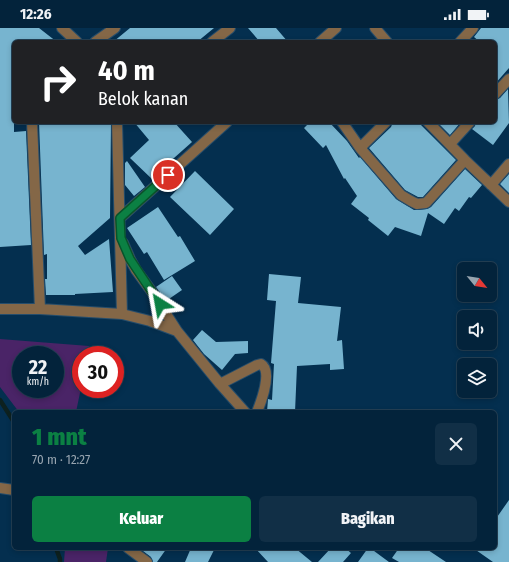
<!DOCTYPE html>
<html lang="id">
<meta charset="utf-8">
<style>
body{margin:0;font-family:"Fira Sans Condensed",sans-serif;background:#112f46;color:#f1f3f6;height:100vh;display:flex;flex-direction:column;font-size:15px;white-space:nowrap}
*{box-sizing:border-box;margin:0}
p{font-size:13px;color:#97a4af}
.icon{flex:none;width:22px;height:22px;fill:none;stroke:currentColor;stroke-width:2;stroke-linecap:round;stroke-linejoin:round}
.map{position:relative;flex:1;overflow:hidden}
.sheet{position:absolute;left:12px;top:382px;width:485px;height:140px;display:flex;flex-direction:column;background:#03233b;border-radius:6px;box-shadow:0 2px 6px #0003,0 0 0 1px #244055}
.sheet>*{flex:none}
.banner{position:absolute;left:12px;top:12px;width:485px;height:84px;border-radius:6px;box-shadow:0 2px 6px #0003,0 0 0 1px #244055;background:#202124;color:#fff;overflow:hidden}
.needle{width:26px;rotate:120deg}
.controls{position:absolute;left:457px;top:234px;display:grid;gap:8px}
.controls a{display:grid;place-items:center;width:40px;height:40px;border-radius:6px;background:#03233b;box-shadow:0 2px 6px #0003,0 0 0 1px #244055;font-size:20px}
.speed{position:absolute;left:12px;top:318px;display:flex;gap:8px;font-size:20px;font-weight:700;text-align:center}
.speed>*{display:grid;place-content:center;width:52px;height:52px;border-radius:50%;background:#03233b;box-shadow:0 2px 6px #0003,0 0 0 1px #244055;line-height:1}
.speed small{font-size:10px;font-weight:400}
.speed .limit{border:6px solid #d22;background:#fff;color:#111}
.pin{position:absolute;display:grid;place-items:center;width:34px;height:34px;color:#fff;margin:-17px;border:2px solid #fff;border-radius:50%;box-shadow:0 1px 4px #0007}
.me{position:absolute;width:44px;margin:-22px;rotate:326deg;stroke-linejoin:round;filter:drop-shadow(0 0 3px #0008)}
.turn{display:flex;align-items:center;gap:14px;height:84px;padding:0 20px;font-size:18px}
.turn .icon{width:52px;height:52px;stroke-width:2.5}
.turn b{display:block;font-size:28px;line-height:34px}
.round{display:grid;place-items:center;flex:none;width:42px;height:42px;border-radius:6px;background:#112f46}
.overview{display:flex;align-items:center;justify-content:space-between;height:68px;padding:0 20px}
h1{font-size:24px;font-weight:800;line-height:30px;color:#0b8043}
.button{display:flex;gap:8px;margin-top:auto;padding:8px 20px}
.button a{flex:1;height:46px;border-radius:6px;background:#0b8043;color:#fff;font-size:16px;font-weight:800;line-height:46px;text-align:center}
.button a+a{background:#112f46;color:#f1f3f6}
.status{display:flex;justify-content:space-between;align-items:center;height:28px;padding:0 20px;background:#03233b;direction:ltr}
.status svg{height:11px;fill:currentColor}
.map>svg:first-child{display:block}
.green{fill:#4a2467;fill-rule:evenodd}
.lines{fill:none;stroke-linecap:round;stroke-linejoin:round}
.stream{stroke:#0d211f;stroke-width:4.5}
.building{fill:#77b4cf}
.minor-casing{stroke:#264d6b;stroke-width:12}
.minor{stroke:#846747;stroke-width:10}
.route-casing{stroke:#07532c;stroke-width:10}
.route{stroke:#0b8043;stroke-width:7}
</style>
<div class="status"><b>12:26</b><svg viewBox="0 0 49 12"><path d="M0 12V9h3v3zM5 12V6h3v6zM10 12V3h3v9zM15 12V0h3v12zM26 1h20v11H26zM47 4h2v5h-2z"/></svg></div>
<div class="map">
<svg width="509" height="534" viewBox="0 0 509 534">
<rect width="100%" height="100%" fill="#042f4f"/>
<path class="green" d="M0,311L89,318L87,327H81V360L76,384H19L0,359ZM21,327H55V361H21Z
M65,520H108L106,534H64Z"/>
<g class="lines">
<path class="stream" d="M0,372L14,394
M56,520L60,531V534"/>
</g>
<path class="building" d="M0,0H39L57,14H14V104L26,103L31,217L0,219Z
M130,0H214L197,14H113Z
M248,0H276L288,14H260Z
M481,0H509V40L495,56V14H480L474,9Z
M508,61L509,95L493,117L472,101L475,98L476,94H495V72L500,70Z
M39,94H111L110,190L78,218L85,227L109,211L113,264L75,266V267H46L45,251H47V226L44,227Z
M134,94H174L192,114L165,138L166,140L153,152L130,130L149,112Z
M310,94H329L347,113L359,130L360,129L396,171L414,182H418L427,181L431,179L465,141L482,157L471,170L469,169L459,183L455,180L444,196L428,185L421,208L395,199L388,208L368,192L369,190L351,176L357,168L345,150L344,151L326,117L323,120L304,100Z
M393,94H418L456,132L423,169H418L405,162L369,120L391,99Z
M437,94H461L450,107Z
M127,133L145,159L134,168L125,157V135Z
M195,143L234,181L210,207L170,169Z
M509,146V165L500,156Z
M158,179L178,209L180,208L195,233L164,252L147,224L144,226L127,200Z
M269,246L301,249L298,275L341,279L337,313L342,312L344,341L330,342V336L297,338L295,384H267L268,371L272,372L274,336L271,335L276,273L267,272Z
M172,248L182,262L166,273L156,259Z
M202,302L216,314L248,313V325L235,326L222,342L204,326L193,312Z
M509,472V534H493L473,520H495V492Z
M139,520H167L157,534H153L151,529Z
M191,520H215L208,534H185Z
M255,520H295L312,534H268Z
M331,520H345L351,525L343,534H318Z
M368,520H370L389,534H358Z
M399,520H425L446,534H399L392,530Z"/>
<g class="lines">
<g class="minor-casing">
<path id="minor" d="M62,0L77,14
M375,0L387,14
M95,14L115,0
M212,14L230,0
M320,14L336,0
M460,14L473,0
M495,66L509,51
M32,94L40,281
M117,94L122,286
M342,94L360,120L401,167L411,173L417,176L426,175L465,132
M428,94L465,132L509,174
M450,116L470,94
M360,120L386,94
M491,157L509,136
M120,190L227,94
M123,215L130,231L136,242L152,264L177,303
M0,281H40L122,286L150,293L177,303L220,356L245,384
M220,356L257,337L261,336C273,343 261,374 257,384
M0,460L14,462
M128,520L147,534"/>
</g>
<use href="#minor" class="minor"/>
</g>
<g class="lines">
<g class="route-casing">
<path id="route" d="M160,276L130,231L121,210L120,190L168,147"/>
</g>
<use href="#route" class="route"/>
</g>
</svg>
<div class="controls">
<a><svg class="needle" viewBox="-14 -14 28 28"><path d="M0-13l5 13h-10z" fill="#e53935"/><path d="M0 13l5-13h-10z" fill="#97a4af"/></svg></a>
<a><svg class="icon" aria-label="sound" viewBox="0 0 24 24"><path d="M4 9h4l5-4v14l-5-4H4zM17 9q2 3 0 6"/></svg></a>
<a><svg class="icon" aria-label="layers" viewBox="0 0 24 24"><path d="M12 4l9 5-9 5-9-5zM3 14l9 5 9-5"/></svg></a>
</div>
<div class="speed"><div>22<small>km/h</small></div><div class="limit">30</div></div>
<div class="pin" style="left:168px;top:147px;background:#d93025"><svg class="icon" aria-label="arrive" viewBox="0 0 24 24"><path d="M6 21V4h12l-3 4 3 4H6"/></svg></div>
<svg class="me" style="left:160px;top:276px" viewBox="-20 -20 40 40"><path d="M0-17L14 15 0 8-14 15z" fill="#0b8043" stroke="#fff" stroke-width="4"/></svg>
<div class="banner">
<div class="turn"><svg class="icon" aria-label="right" viewBox="0 0 24 24"><path d="M7 20v-9h11M14 6l5 5-5 5"/></svg><div><b>40 m</b>Belok kanan</div></div>
</div>
<section class="sheet">
<div class="overview"><div><h1>1 mnt</h1><p>70 m · 12:27</p></div><a class="round"><svg class="icon" aria-label="close" viewBox="0 0 24 24"><path d="M6 6l12 12M18 6L6 18"/></svg></a></div>
<div class="button"><a>Keluar</a><a>Bagikan</a></div>
</section>
</div>
